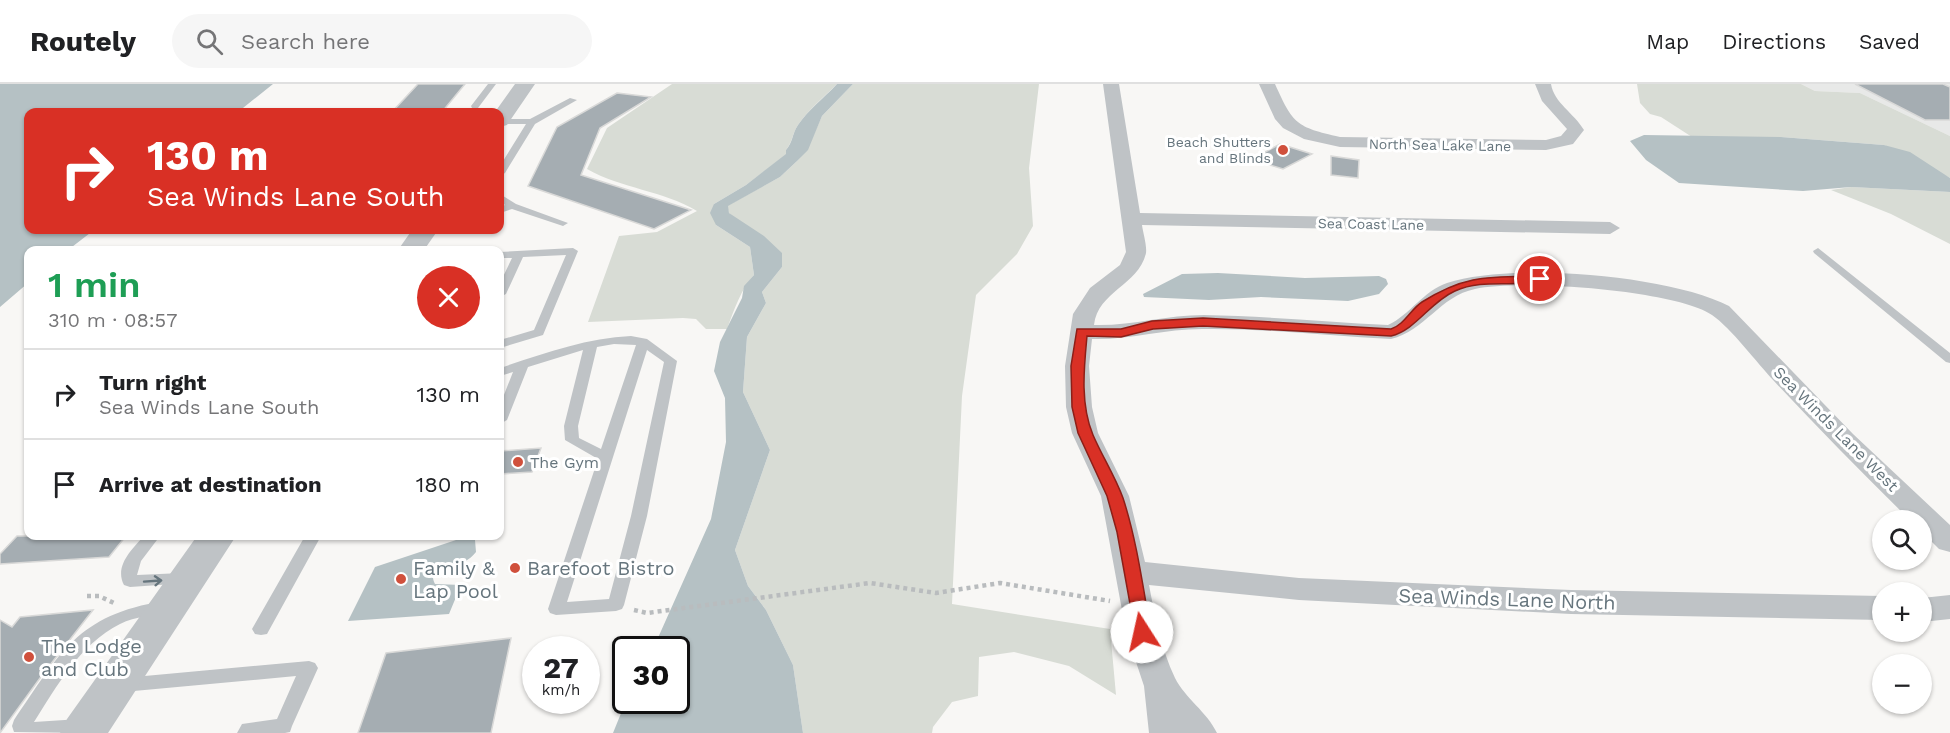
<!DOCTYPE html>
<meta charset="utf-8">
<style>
body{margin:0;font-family:"Work Sans",sans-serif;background:#f6f6f6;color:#202124;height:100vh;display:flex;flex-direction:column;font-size:22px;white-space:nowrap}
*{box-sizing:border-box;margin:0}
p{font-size:20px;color:#757577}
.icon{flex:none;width:33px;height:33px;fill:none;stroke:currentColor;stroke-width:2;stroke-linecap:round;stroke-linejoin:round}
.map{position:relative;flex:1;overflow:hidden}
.panel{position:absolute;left:24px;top:162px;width:480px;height:294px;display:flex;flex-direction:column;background:#fff;border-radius:12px;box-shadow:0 2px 4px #0004}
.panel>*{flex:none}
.top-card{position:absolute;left:24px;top:24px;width:480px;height:126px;border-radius:12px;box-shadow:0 2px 4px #0004;background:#d93025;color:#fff;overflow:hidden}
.tools{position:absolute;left:1872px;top:426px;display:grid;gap:12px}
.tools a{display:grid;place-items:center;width:60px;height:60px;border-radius:50%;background:#fff;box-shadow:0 2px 4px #0004;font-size:30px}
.speed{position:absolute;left:522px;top:552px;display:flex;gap:12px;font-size:30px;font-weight:700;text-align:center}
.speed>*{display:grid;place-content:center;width:78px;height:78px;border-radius:50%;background:#fff;box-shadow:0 2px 4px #0004;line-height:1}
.speed small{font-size:15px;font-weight:400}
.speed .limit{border:3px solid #111;border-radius:9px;background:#fff;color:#111}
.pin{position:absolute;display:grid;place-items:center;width:51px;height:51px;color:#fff;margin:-26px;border:3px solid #fff;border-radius:50%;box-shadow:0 2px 6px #0007}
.me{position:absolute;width:66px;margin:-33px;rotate:350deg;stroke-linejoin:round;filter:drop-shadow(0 0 4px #0008)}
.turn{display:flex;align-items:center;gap:21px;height:126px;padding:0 24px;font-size:27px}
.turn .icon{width:78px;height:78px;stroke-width:2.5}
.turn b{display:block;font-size:42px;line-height:51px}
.round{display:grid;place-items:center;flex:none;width:63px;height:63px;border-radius:32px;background:#f6f6f6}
.overview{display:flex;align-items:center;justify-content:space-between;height:102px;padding:0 24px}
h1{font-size:36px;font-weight:600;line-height:45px;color:#1e9e55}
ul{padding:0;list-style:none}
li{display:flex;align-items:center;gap:18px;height:90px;padding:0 24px;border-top:2px solid #e0e0e0}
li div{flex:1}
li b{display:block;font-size:22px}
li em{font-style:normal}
header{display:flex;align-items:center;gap:36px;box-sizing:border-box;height:84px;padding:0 30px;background:#fff;border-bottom:2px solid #e0e0e0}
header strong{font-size:28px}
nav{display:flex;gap:33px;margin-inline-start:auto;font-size:21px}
.search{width:420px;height:54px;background:#f6f6f6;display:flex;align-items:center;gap:15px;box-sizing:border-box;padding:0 21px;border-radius:33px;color:#757577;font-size:22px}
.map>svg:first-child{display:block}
.built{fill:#e8e9e8}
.green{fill:#d8dcd5}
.water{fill:#b5c1c4}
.building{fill:#a5adb2;stroke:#d9d9d8;stroke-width:1.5}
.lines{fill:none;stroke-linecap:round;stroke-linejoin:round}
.path{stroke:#b9bcbe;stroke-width:4.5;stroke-dasharray:4 4;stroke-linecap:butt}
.service{fill:#bfc3c6;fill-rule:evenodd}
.minor{fill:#bfc3c6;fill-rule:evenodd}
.tertiary{fill:#bfc3c6;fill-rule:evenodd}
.oneway{stroke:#66757d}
.route{fill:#d93025;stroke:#8d1f18;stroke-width:1.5}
.poi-dot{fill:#d0503c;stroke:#fff;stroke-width:2}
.labels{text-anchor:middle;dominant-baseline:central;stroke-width:6;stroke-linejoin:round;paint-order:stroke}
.far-poi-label{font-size:14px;fill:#66757d;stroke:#fff;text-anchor:end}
.far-street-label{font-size:14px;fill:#66757d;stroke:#fff}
.street-label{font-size:16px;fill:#66757d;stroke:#fff}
.poi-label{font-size:16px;fill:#66757d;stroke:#fff;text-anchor:start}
.near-poi-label{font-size:20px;fill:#66757d;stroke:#fff;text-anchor:start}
.near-street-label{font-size:20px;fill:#66757d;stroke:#fff}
</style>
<header>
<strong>Routely</strong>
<div class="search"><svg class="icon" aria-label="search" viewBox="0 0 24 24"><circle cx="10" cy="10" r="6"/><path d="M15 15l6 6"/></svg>Search here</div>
<nav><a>Map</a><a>Directions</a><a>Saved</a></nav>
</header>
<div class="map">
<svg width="1950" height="649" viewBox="0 0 1950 649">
<rect width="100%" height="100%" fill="#f8f7f5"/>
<path class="built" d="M1801,0H1950V52L1860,9L1815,7Z"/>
<path class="green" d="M672,0H837C823,14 809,25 798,41C792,50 793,57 786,66L787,70L746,101L714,120L716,141L750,163L754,191C741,205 734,226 727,245H706L696,235L683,234L588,238L619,152L657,148L697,127C662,106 622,105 587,85L607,44Z
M853,0H1039L1029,84L1033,142L1017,170L976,211L962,312L952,520L1110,545L1116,611L1069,582L1014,568L979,573L978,612L952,618L933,643L932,649H803L793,581L766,526L748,502L735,466L770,366L743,308L747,253L766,219L762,208L782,183L729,129L727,122L780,93L796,78L807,66L822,32Z
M1637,0H1801L1815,7L1860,9L1950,52V94L1884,61L1781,53H1692L1661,33L1650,30L1640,19Z
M1851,103L1950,108V160L1891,130L1831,106Z"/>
<path class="water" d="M0,0H273L238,28H28V146H94L68,166H28V199L0,223Z
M837,0H853L822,32L808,66L796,78L780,93L728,122L729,129L764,152L782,169V183L762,208L766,219L747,253L743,308L770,366L735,466L748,502L766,526L793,581L803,649H613L626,617L676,616V566L653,565L711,435L726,358L725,314L714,287L720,258L742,214L744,202L754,191L750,163L716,141L710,129L714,120L746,101L786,70V66C793,58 792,50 798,41C809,25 824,14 837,0Z
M1644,51L1781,53L1884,61L1910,68L1950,94V108L1851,103L1803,107L1679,99L1646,76L1630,57Z
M1218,189L1305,194L1379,192L1386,195L1388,200L1379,210L1348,217L1261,213L1209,216L1144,213L1143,210L1182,190Z
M465,453L475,456L476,468C473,472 469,475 464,478C454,483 425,480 435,500L461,501L449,530L348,537L375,483Z"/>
<path class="building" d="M418,0H465L442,28H392Z
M1855,0H1943L1950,3V36H1925Z
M617,9L651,13L600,44L581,91L691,126L654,145L528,102L557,43Z
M1280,60L1312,70L1283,85L1260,78L1264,76L1258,72Z
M1331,72L1359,76L1358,94L1331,91Z
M541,364L532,388L500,390V367Z
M17,452H126L109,473L0,480V470Z
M93,526L43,590L0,649V536L12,543L20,533Z
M511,554L491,649H358L386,569Z"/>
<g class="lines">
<path class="path" d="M87,512H99L116,520
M634,526L647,529L870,499L936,509L1000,499L1110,517"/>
<path class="service" d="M488,0H496L478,24H472L471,22Z
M570,14L577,16L535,40L505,89L500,92V82L526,40H500V35H530Z
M500,110L516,120L568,139L563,142L512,125L500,129V123L505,121L500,117Z
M573,164L578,167L543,251L500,264V256L534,246L566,171L523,173L506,210L500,213V199L512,174H500V168Z
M1818,164L1950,269V279L1946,278L1814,169L1813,167Z
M631,252L647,255L677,277L647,432L624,521L622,525L616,527L556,531L550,529L548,525L598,375L565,356L564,342L583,266L528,283L507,336L500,340V321L513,288L500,292V284C542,270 586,254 631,252ZM614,260L636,261L601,365L579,354L578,342L597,263ZM647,266L664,278L631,432L609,515L567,518Z
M144,452H160L141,477L137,491L182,489L188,491L190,495L188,499L130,503L124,501C114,482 132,465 144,452Z
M305,452H321L267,550L261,551L255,550L252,545Z
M164,517L170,519L172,523L170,527C153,532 136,532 120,540C80,560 57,602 34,638L80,635L87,637L89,643L87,649L14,648L12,642L14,636C60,569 77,531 164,517Z
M309,577L315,579L318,584L292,642L290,648L285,649H237L242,640L277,635L296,592L123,608L117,606L114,601L117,596L123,594Z"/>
<path class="minor" d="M1103,0H1119L1140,129L1610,138L1620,144L1610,150L1142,141C1143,149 1147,161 1146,169C1139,201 1098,207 1094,241C1131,242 1166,231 1204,231C1265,232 1327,238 1388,241C1410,231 1423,207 1447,199C1512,178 1669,191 1729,222L1853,350L1950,441V468L1939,465L1922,448V436H1910C1864,391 1818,344 1774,297C1757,279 1731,244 1712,231C1675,206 1520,195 1475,205C1440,212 1425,247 1391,255C1328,252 1265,244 1202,245C1164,245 1129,256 1092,255L1089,282L1092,323L1098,349L1129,412L1145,478L1299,494L1571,506L1882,512V536L1571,530L1299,516L1149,501C1155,532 1161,565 1175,594C1185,614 1207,628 1217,649H1149L1144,602L1126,548L1101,412L1072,349L1066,323L1065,282L1073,230L1090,204L1120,181L1126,168Z
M1259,0H1275C1293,40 1296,43 1340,53L1546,56L1561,52L1567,45L1542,17L1535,0H1551C1554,19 1574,29 1584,46L1573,60L1546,66L1340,63L1304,55L1283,44L1275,35Z
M1950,511V535L1922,538V514Z"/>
<path class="tertiary" d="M515,0H535L507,41L500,43V28H495Z
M412,146H438L424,166H398Z
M197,452H236L108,649H60L67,635Z"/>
</g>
<defs><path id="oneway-shaft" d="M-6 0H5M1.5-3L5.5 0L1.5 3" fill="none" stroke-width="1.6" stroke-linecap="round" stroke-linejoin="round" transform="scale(1.5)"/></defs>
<use class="oneway" href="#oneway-shaft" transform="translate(153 497) rotate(-4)"/>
<path class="route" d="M1540,192L1545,195L1544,197C1515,204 1483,194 1455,207C1430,218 1416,246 1391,252L1203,242L1153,245L1121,253L1087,252C1084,284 1080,320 1093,351C1102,372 1115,392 1123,414C1137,457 1143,504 1151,548L1148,553H1136L1117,448L1107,412L1078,349L1072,323L1071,282L1077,245H1121L1152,237L1203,234L1391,245C1404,241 1411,225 1422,218C1466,190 1490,193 1540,192Z"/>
<g class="poi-dot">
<circle cx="1283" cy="66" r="6"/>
<circle cx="518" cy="378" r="6"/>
<circle cx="515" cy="484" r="6"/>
<circle cx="401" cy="495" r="6"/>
<circle cx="29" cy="573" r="6"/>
</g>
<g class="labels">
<g class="far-poi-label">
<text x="1271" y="58">Beach Shutters<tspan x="1271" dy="16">and Blinds</tspan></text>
</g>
<g class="far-street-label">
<text transform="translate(1440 61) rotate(1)">North Sea Lake Lane</text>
<text transform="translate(1371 140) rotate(1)">Sea Coast Lane</text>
</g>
<g class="street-label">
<text transform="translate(1836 345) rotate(45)">Sea Winds Lane West</text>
</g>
<g class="poi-label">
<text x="530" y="378">The Gym</text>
</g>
<g class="near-poi-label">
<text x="413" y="484">Family &amp;<tspan x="413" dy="23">Lap Pool</tspan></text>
<text x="527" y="484">Barefoot Bistro</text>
<text x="41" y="562">The Lodge<tspan x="41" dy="23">and Club</tspan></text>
</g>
<g class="near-street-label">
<text transform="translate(1507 515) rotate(2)">Sea Winds Lane North</text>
</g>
</g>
</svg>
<div class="tools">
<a><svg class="icon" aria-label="search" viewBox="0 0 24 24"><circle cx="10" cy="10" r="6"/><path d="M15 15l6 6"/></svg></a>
<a>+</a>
<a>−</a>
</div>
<div class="speed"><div>27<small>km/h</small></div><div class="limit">30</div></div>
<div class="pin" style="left:1540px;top:195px;background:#d93025"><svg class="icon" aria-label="arrive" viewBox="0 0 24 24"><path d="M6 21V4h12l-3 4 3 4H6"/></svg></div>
<svg class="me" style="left:1142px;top:548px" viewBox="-20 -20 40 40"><circle r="19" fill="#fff"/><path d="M0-13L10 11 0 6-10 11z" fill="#d93025"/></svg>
<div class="top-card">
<div class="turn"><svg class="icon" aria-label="right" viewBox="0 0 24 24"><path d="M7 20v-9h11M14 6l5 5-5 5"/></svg><div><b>130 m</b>Sea Winds Lane South</div></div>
</div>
<section class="panel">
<div class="overview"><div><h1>1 min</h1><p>310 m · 08:57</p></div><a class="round" style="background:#d93025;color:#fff"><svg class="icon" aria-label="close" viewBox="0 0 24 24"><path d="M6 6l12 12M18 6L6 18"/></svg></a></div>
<ul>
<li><svg class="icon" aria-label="right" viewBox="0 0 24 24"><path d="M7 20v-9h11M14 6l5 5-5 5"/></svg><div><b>Turn right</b><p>Sea Winds Lane South</p></div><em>130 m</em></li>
<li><svg class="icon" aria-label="arrive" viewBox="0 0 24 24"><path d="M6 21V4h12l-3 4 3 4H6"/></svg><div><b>Arrive at destination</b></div><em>180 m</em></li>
</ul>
</section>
</div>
